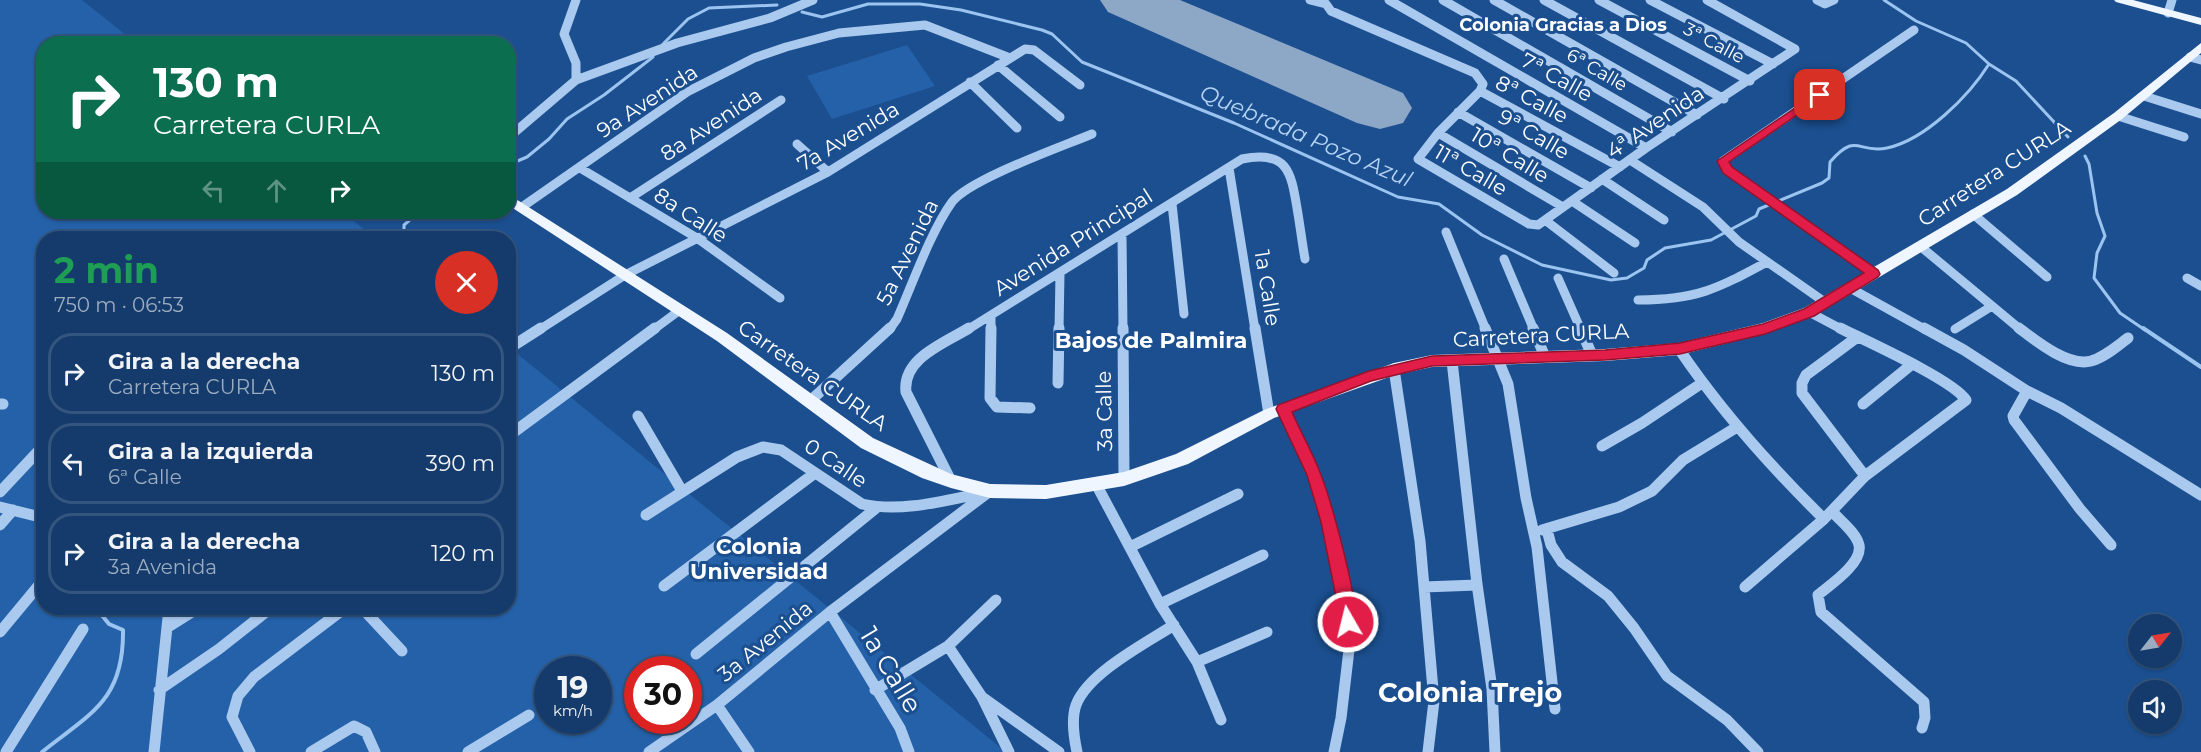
<!DOCTYPE html>
<html lang="es">
<meta charset="utf-8">
<style>
body{margin:0;font-family:Montserrat,sans-serif;background:#214673;color:#f1f3f6;height:100vh;display:flex;flex-direction:column;font-size:22px;white-space:nowrap}
*{box-sizing:border-box;margin:0}
p{font-size:20px;color:#9dadc1}
.icon{flex:none;width:33px;height:33px;fill:none;stroke:currentColor;stroke-width:2;stroke-linecap:round;stroke-linejoin:round}
.map{position:relative;flex:1;overflow:hidden}
.side{position:absolute;left:36px;top:231px;width:480px;height:384px;display:flex;flex-direction:column;background:#143b6b;border-radius:24px;box-shadow:0 2px 4px #0004,0 0 0 2px #33557e}
.side>*{flex:none}
.hud{position:absolute;left:36px;top:36px;width:480px;height:183px;border-radius:24px;box-shadow:0 2px 4px #0004,0 0 0 2px #33557e;background:#0b6e4f;color:#fff;overflow:hidden}
.needle{width:39px;rotate:59deg}
.fabs{position:absolute;left:2128px;top:614px;display:grid;gap:12px}
.fabs a{display:grid;place-items:center;width:54px;height:54px;border-radius:50%;background:#143b6b;box-shadow:0 2px 4px #0004,0 0 0 2px #33557e;font-size:30px}
.speed{position:absolute;left:534px;top:656px;display:flex;gap:12px;font-size:30px;font-weight:700;text-align:center}
.speed>*{display:grid;place-content:center;width:78px;height:78px;border-radius:50%;background:#143b6b;box-shadow:0 2px 4px #0004,0 0 0 2px #33557e;line-height:1}
.speed small{font-size:15px;font-weight:400}
.speed .limit{border:9px solid #d22;background:#fff;color:#111}
.pin{position:absolute;display:grid;place-items:center;width:51px;height:51px;color:#fff;margin:-26px;border-radius:12px;box-shadow:0 3px 9px #0006}
.me{position:absolute;width:66px;margin:-33px;rotate:352deg;stroke-linejoin:round;filter:drop-shadow(0 0 4px #0008)}
.turn{display:flex;align-items:center;gap:21px;height:126px;padding:0 18px;font-size:27px}
.turn .icon{width:78px;height:78px;stroke-width:2.5}
.turn b{display:block;font-size:42px;line-height:51px}
.lanes{display:flex;align-items:center;height:57px;padding:0 18px;background:#0003;justify-content:center;gap:30px;direction:ltr}
.lanes .off{opacity:.35}
.round{display:grid;place-items:center;flex:none;width:63px;height:63px;border-radius:32px;background:#214673}
.overview{display:flex;align-items:center;justify-content:space-between;height:102px;padding:0 18px}
h1{font-size:36px;font-weight:700;line-height:45px;color:#1e9e55}
ul{padding:0;list-style:none}
li{display:flex;align-items:center;gap:18px;height:81px;margin:0 12px 9px;padding:0 6px;border:3px solid #33557e;border-radius:24px}
li div{flex:1}
li b{display:block;font-size:22px}
li em{font-style:normal}
.map>svg:first-child{display:block}
.green{fill:#2461a8;fill-rule:evenodd}
.lines{fill:none;stroke-linecap:round;stroke-linejoin:round}
.stream-far1{stroke:#9cc4f0;stroke-width:3}
.stream{stroke:#9cc4f0;stroke-width:4}
.runway{fill:#8da7c7;fill-rule:evenodd}
.minor-far1{stroke:#a9c9ee;stroke-width:9}
.minor{stroke:#a9c9ee;stroke-width:11}
.major{fill:#f0f6ff;fill-rule:evenodd}
.route{fill:#e11d48;stroke:#92132f;stroke-width:1.5}
.labels{text-anchor:middle;dominant-baseline:central;stroke-width:6;stroke-linejoin:round;paint-order:stroke}
.far-neighbourhood-label{font-size:18px;font-weight:bold;fill:#fff;stroke:#1b4f8f}
.far-street-label{font-size:18px;fill:#fff;stroke:#1b4f8f}
.street-label{font-size:21px;fill:#fff;stroke:#1b4f8f}
.water-label{font-size:22px;font-style:italic;fill:#b5d3f5;stroke:#1b4f8f}
.neighbourhood-label{font-size:22px;font-weight:bold;fill:#fff;stroke:#1b4f8f}
.near-street-label{font-size:26px;fill:#fff;stroke:#1b4f8f}
.near-neighbourhood-label{font-size:27px;font-weight:bold;fill:#fff;stroke:#1b4f8f}
</style>
<div class="map">
<svg width="2201" height="752" viewBox="0 0 2201 752">
<rect width="100%" height="100%" fill="#1b4f8f"/>
<path class="green" d="M0,0H82L136,43L44,44V212H342L375,238H44V608H508L509,347L1006,752H0ZM548,669H598V720H548ZM638,669H688V720H638Z
M907,45L935,86L832,119L807,76Z"/>
<g class="lines">
<path class="stream-far1" d="M802,12L822,17L868,4H920L961,10L1042,30L1052,34L1082,62L1234,123L1398,197L1439,204L1482,235L1542,265L1611,280L1627,278L1644,268L1647,260L1665,248L1711,240L1756,216L1759,209L1822,183L1829,178L1830,162C1857,131 1857,154 1887,148C1925,140 1969,96 1989,64L1966,43L1916,21L1884,0
M663,44L688,19L709,8L777,5
M1989,64L2016,81L2068,137
M2085,156L2089,164L2097,213L2105,236L2097,253L2094,278L2120,313L2145,330
M508,165L527,157L549,139L567,119L604,95L653,57
M404,238V225L419,212"/>
<path class="stream" d="M2143,328L2201,367
M42,752C91,713 124,700 123,630L109,624L96,608"/>
<path class="runway" d="M1100,0H1180L1403,93L1412,108L1403,123L1380,129L1357,123L1108,12Z"/>
<path class="minor-far1" d="M576,0L564,34L576,63V80
M1310,0L1326,4L1331,11L1475,73L1483,84L1480,91L1438,133L1418,159L1529,224L1538,225L1646,148L1795,49L1707,0
M1389,0L1646,148
M1443,0L1672,132
M1494,0L1697,115
M1544,0L1724,99
M1599,0L1750,81
M1650,0L1773,64
M1817,0L1825,4L1834,0
M2168,13L2172,0
M2190,57L2201,60
M998,65L1060,117
M970,82L1017,128
M1480,91L1620,167
M2144,96L2201,114
M1458,112L1591,188
M2118,116L2184,137
M1438,133L1563,207
M508,138L576,80L677,43L770,18L813,0
M797,144L828,172
M1630,160L1703,207L1739,242L1826,303
M580,168L697,238L780,298
M1229,168L1255,330
M1602,179L1664,220
M630,198L781,100
M1572,201L1635,243
M1172,204L1184,314
M522,207L687,92L754,58L786,47L839,33L925,25L1010,58
M1973,214L2047,277
M1545,220L1614,273
M1446,232L1486,330
M1122,235L1123,330
M1920,246L2021,330
M1504,259L1534,330
M1874,274L1727,170L1723,161L1914,30
M1558,278L1581,330
M2187,278L2201,286
M1850,288L1926,330
M1638,300C1696,300 1717,289 1767,262
M1809,312L1843,330
M1955,329L1992,306
M539,330L625,275L828,172L1025,49L1034,50L1080,85
M653,330L680,310
M889,330L897,319C912,285 931,231 952,202C970,179 1061,147 1092,134
M967,330L1242,159C1287,150 1291,171 1297,208C1300,225 1302,242 1305,259
M991,330V316
M1059,330L1060,274"/>
<path class="minor" d="M991,328L990,398L997,407L1030,408
M1123,328L1124,479
M1255,328L1269,414
M1485,328L1508,384L1526,498L1537,547L1555,709
M1533,328L1545,357
M1580,328L1592,355
M1924,328L1964,350L2027,391L2061,408L2201,495
M2019,328C2036,341 2068,367 2091,361C2105,357 2117,346 2128,338
M1856,338L1806,375L1802,383V393L1865,476
M508,349L541,328
M1679,349C1721,411 1770,466 1824,519
M1452,361L1477,584L1492,689L1495,752
M1394,369L1420,541L1434,701L1428,752
M1058,383L1059,328
M2027,391L2013,416L2014,420L2080,509L2111,545
M809,402L890,328
M0,404H3
M1863,404L1911,365
M1283,409L1314,475L1329,522L1345,595L1350,641L1341,718L1334,752
M638,416L682,491
M514,432L655,328
M1602,446L1642,423L1702,383
M951,481L906,392C902,358 945,343 969,328
M1096,484L1160,604L1197,662L1221,720
M0,492L44,445
M0,507L44,518
M1832,511C1840,521 1856,532 1859,545C1863,563 1830,585 1818,595L1821,612L1924,702L1925,718L1922,728
M646,515L737,457L763,447L781,450L862,504C903,513 946,500 987,492
M0,525L13,510
M1542,530L1619,507L1652,491L1683,460L1737,427
M1547,530L1551,545L1562,562L1608,596L1634,628L1667,676L1727,720L1758,752
M1130,547L1238,494
M664,586L815,473
M1424,587L1477,585
M1745,587L1824,519L1865,476L1966,400C1953,380 1866,341 1840,328
M1160,604L1263,555
M362,608L402,651
M830,612L900,728L909,752
M168,627L198,608
M0,632L44,579
M948,646L982,697L1059,752
M696,654L875,509
M1197,662L1267,632
M159,690L219,649L271,608
M875,690L948,646L996,600
M982,697L1009,752
M717,705L749,752
M6,752L83,629
M154,752L169,608
M250,752L232,717L238,696L254,677L345,608
M311,752L354,726L366,732L375,752
M468,752L529,715
M649,752L717,705L830,612L990,491
M1077,752C1074,738 1071,719 1076,705C1088,673 1146,643 1174,625"/>
<path class="major" d="M2114,0H2133L2201,18V25L2116,2Z
M2201,43V53L2122,119L2017,195L1814,316L1765,334L1679,355L1605,361L1432,367L1395,375L1274,418L1188,464L1124,486L1046,499L990,498L951,488L922,478L861,448L717,341L508,205V194L727,333L873,438L951,474L990,484L1046,485L1124,472L1176,454L1264,410L1394,363L1432,355L1605,349L1679,343L1763,323L1804,308L2007,189L2114,113Z"/>
</g>
<path class="route" d="M1820,91L1823,92V97L1729,162L1732,167L1878,270L1880,274L1878,277L1814,316L1765,334L1680,354L1605,360L1432,366L1371,381L1292,412C1301,433 1313,453 1321,475C1330,498 1362,608 1354,627L1348,629L1342,627L1321,522L1307,475L1276,409L1278,405L1369,371L1432,356L1605,350L1680,343L1763,324L1804,309L1864,273L1723,173L1717,161Z"/>
<g class="labels">
<g class="far-neighbourhood-label">
<text x="1563" y="25">Colonia Gracias a Dios</text>
</g>
<g class="far-street-label">
<text transform="translate(1714 43) rotate(28)">3ª Calle</text>
<text transform="translate(1597 70) rotate(30)">6ª Calle</text>
</g>
<g class="street-label">
<text transform="translate(1557 77) rotate(29)">7ª Calle</text>
<text transform="translate(1532 99) rotate(28)">8ª Calle</text>
<text transform="translate(647 101) rotate(-33)">9a Avenida</text>
<text transform="translate(1655 122) rotate(-34)">4ª Avenida</text>
<text transform="translate(711 124) rotate(-33)">8a Avenida</text>
<text transform="translate(1534 134) rotate(30)">9ª Calle</text>
<text transform="translate(848 136) rotate(-31)">7a Avenida</text>
<text transform="translate(1510 155) rotate(31)">10ª Calle</text>
<text transform="translate(1471 170) rotate(30)">11ª Calle</text>
<text transform="translate(1994 173) rotate(-33)">Carretera CURLA</text>
<text transform="translate(691 215) rotate(33)">8a Calle</text>
<text transform="translate(1073 242) rotate(-32)">Avenida Principal</text>
<text transform="translate(907 252) rotate(-64)">5a Avenida</text>
<text transform="translate(1268 288) rotate(81)">1a Calle</text>
<text transform="translate(1541 335) rotate(-3)">Carretera CURLA</text>
<text transform="translate(813 375) rotate(35)">Carretera CURLA</text>
<text transform="translate(1104 411) rotate(-91)">3a Calle</text>
<text transform="translate(836 463) rotate(34)">0 Calle</text>
<text transform="translate(765 641) rotate(-39)">3a Avenida</text>
</g>
<g class="water-label">
<text transform="translate(1306 136) rotate(23)">Quebrada Pozo Azul</text>
</g>
<g class="neighbourhood-label">
<text x="1151" y="340">Bajos de Palmira</text>
<text x="759" y="546">Colonia<tspan x="759" dy="25">Universidad</tspan></text>
</g>
<g class="near-street-label">
<text transform="translate(891 670) rotate(59)">1a Calle</text>
</g>
<g class="near-neighbourhood-label">
<text x="1470" y="692">Colonia Trejo</text>
</g>
</g>
</svg>
<div class="fabs">
<a><svg class="needle" viewBox="-14 -14 28 28"><path d="M0-13l5 13h-10z" fill="#e53935"/><path d="M0 13l5-13h-10z" fill="#9dadc1"/></svg></a>
<a><svg class="icon" aria-label="sound" viewBox="0 0 24 24"><path d="M4 9h4l5-4v14l-5-4H4zM17 9q2 3 0 6"/></svg></a>
</div>
<div class="speed"><div>19<small>km/h</small></div><div class="limit">30</div></div>
<div class="pin" style="left:1820px;top:95px;background:#d93025"><svg class="icon" aria-label="arrive" viewBox="0 0 24 24"><path d="M6 21V4h12l-3 4 3 4H6"/></svg></div>
<svg class="me" style="left:1348px;top:622px" viewBox="-20 -20 40 40"><circle r="17" fill="#e11d48" stroke="#fff" stroke-width="3"/><path d="M0-11L8 9 0 5-8 9z" fill="#fff"/></svg>
<div class="hud">
<div class="turn"><svg class="icon" aria-label="right" viewBox="0 0 24 24"><path d="M7 20v-9h11M14 6l5 5-5 5"/></svg><div><b>130 m</b>Carretera CURLA</div></div>
<div class="lanes"><svg class="icon off" aria-label="left" viewBox="0 0 24 24"><path d="M17 20v-9H6M10 6l-5 5 5 5"/></svg><svg class="icon off" aria-label="ahead" viewBox="0 0 24 24"><path d="M12 20V5M6 11l6-6 6 6"/></svg><svg class="icon" aria-label="right" viewBox="0 0 24 24"><path d="M7 20v-9h11M14 6l5 5-5 5"/></svg></div>
</div>
<section class="side">
<div class="overview"><div><h1>2 min</h1><p>750 m · 06:53</p></div><a class="round" style="background:#d93025;color:#fff"><svg class="icon" aria-label="close" viewBox="0 0 24 24"><path d="M6 6l12 12M18 6L6 18"/></svg></a></div>
<ul>
<li><svg class="icon" aria-label="right" viewBox="0 0 24 24"><path d="M7 20v-9h11M14 6l5 5-5 5"/></svg><div><b>Gira a la derecha</b><p>Carretera CURLA</p></div><em>130 m</em></li>
<li><svg class="icon" aria-label="left" viewBox="0 0 24 24"><path d="M17 20v-9H6M10 6l-5 5 5 5"/></svg><div><b>Gira a la izquierda</b><p>6ª Calle</p></div><em>390 m</em></li>
<li><svg class="icon" aria-label="right" viewBox="0 0 24 24"><path d="M7 20v-9h11M14 6l5 5-5 5"/></svg><div><b>Gira a la derecha</b><p>3a Avenida</p></div><em>120 m</em></li>
</ul>
</section>
</div>
